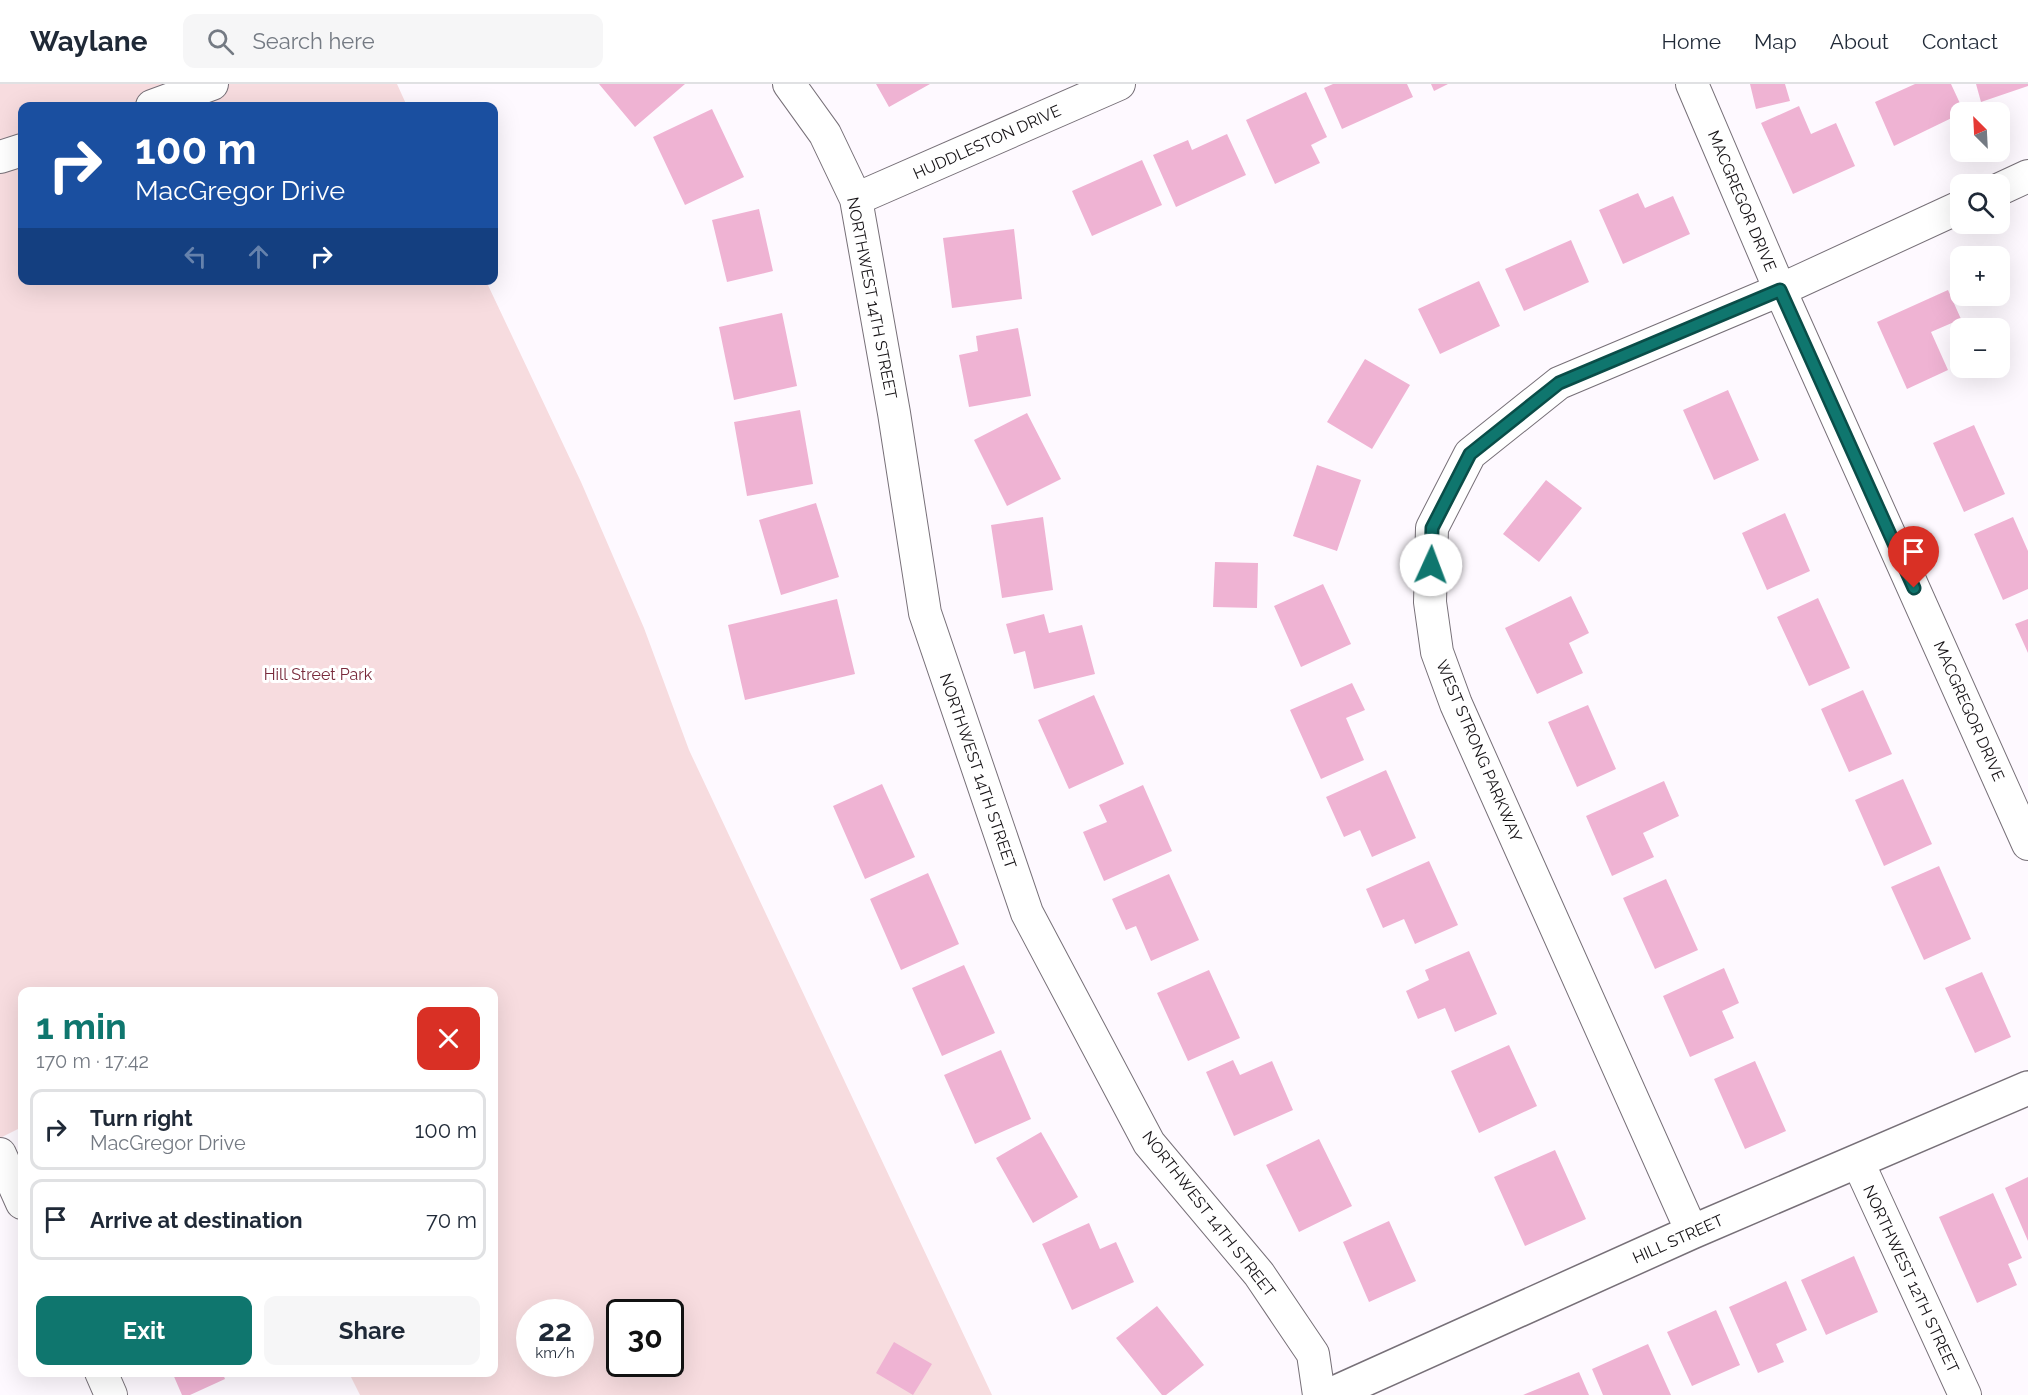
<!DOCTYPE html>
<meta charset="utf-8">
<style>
body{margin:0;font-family:Raleway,sans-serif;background:#f6f6f7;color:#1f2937;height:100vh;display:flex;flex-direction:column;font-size:22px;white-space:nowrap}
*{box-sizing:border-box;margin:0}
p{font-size:20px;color:#747a83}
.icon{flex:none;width:33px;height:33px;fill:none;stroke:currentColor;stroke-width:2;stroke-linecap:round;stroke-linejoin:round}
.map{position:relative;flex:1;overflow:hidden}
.drawer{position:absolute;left:18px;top:903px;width:480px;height:390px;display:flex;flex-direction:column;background:#fff;border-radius:12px;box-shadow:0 6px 24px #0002}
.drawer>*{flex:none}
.guide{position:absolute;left:18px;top:18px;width:480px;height:183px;border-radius:12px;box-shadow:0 6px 24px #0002;background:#1a4fa0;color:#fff;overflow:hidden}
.needle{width:39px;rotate:336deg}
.fabs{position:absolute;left:1950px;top:18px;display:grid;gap:12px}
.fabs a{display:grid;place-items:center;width:60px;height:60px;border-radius:12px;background:#fff;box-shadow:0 6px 24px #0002;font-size:30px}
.speed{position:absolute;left:516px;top:1215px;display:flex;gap:12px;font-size:30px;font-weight:700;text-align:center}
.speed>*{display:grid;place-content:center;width:78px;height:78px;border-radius:50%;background:#fff;box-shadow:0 6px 24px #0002;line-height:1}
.speed small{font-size:15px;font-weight:400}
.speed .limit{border:3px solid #111;border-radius:9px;background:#fff;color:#111}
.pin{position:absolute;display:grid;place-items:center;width:51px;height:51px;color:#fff;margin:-62px -26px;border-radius:50% 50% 50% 0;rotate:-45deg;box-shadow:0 0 6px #0007}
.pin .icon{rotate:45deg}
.me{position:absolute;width:66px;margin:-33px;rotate:2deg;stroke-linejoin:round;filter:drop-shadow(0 0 4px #0008)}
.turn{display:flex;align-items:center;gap:21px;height:126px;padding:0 18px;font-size:27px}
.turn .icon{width:78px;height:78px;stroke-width:2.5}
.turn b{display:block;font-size:42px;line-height:51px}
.lanes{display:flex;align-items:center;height:57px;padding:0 18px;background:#0003;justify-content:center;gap:30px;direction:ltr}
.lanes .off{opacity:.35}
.round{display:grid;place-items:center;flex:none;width:63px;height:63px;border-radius:12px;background:#f6f6f7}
.head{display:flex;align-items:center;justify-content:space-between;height:102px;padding:0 18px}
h1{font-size:36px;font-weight:700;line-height:45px;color:#0f766e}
.primary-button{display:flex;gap:12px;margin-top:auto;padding:12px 18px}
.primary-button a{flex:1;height:69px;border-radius:12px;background:#0f766e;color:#fff;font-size:24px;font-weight:700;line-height:69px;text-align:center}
.primary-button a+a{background:#f6f6f7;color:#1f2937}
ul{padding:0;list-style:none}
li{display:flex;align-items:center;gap:18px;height:81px;margin:0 12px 9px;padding:0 6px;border:3px solid #e0e1e3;border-radius:12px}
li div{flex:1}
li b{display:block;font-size:22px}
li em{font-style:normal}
header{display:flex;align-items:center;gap:36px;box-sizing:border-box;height:84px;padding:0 30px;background:#fff;border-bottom:2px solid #e0e1e3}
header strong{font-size:28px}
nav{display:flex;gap:33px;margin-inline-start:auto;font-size:21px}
.search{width:420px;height:54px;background:#f6f6f7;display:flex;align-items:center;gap:15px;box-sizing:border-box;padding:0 21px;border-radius:12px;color:#747a83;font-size:22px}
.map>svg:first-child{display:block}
.green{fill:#f7dcdf;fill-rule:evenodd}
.building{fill:#efb3d3}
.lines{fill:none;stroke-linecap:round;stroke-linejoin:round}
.minor-casing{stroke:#777078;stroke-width:34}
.tertiary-casing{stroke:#777078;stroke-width:36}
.minor{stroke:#fff;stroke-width:32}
.tertiary{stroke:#fff;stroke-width:33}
.route-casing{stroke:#0a4d48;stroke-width:15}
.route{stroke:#0f766e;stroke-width:10}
.labels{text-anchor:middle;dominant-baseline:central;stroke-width:6;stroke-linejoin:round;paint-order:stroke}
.street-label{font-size:16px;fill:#151215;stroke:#fff}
.park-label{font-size:16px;fill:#792a3b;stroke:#fff}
</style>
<header>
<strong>Waylane</strong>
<div class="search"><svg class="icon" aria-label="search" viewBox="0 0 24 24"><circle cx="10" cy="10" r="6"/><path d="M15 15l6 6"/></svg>Search here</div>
<nav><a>Home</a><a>Map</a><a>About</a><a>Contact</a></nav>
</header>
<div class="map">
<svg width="2028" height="1311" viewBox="0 0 2028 1311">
<rect width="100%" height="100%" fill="#fef9ff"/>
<path class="green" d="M0,0H397L407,22H22V196L486,197L581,398L644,544L689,666L992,1311H360L349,1289L494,1288V908H22V1043L0,1054ZM530,1228H580V1280H530ZM620,1228H670V1280H620Z"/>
<path class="building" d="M599,0H685L635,43Z
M876,0H930L889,23Z
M1333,0H1407L1413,13L1342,45L1324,4Z
M1431,0H1448L1434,7Z
M1750,0H1785L1790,17L1756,25Z
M1915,0H1951L1964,28L1894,62L1875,18Z
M1976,0H2028V2L1981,18Z
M1306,8L1327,53L1311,61L1320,79L1275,100L1246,36Z
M1799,22L1811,50L1836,39L1855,82L1793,110L1761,39Z
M712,25L744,93L685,121L653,53Z
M1227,50L1246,91L1176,123L1153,71L1188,56L1192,66Z
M1142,76L1162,121L1092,152L1072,107Z
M1638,109L1645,124L1673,112L1690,150L1623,180L1599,126Z
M759,125L773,187L727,198L712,136Z
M1014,145L1022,215L952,224L943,154Z
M1571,156L1589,198L1524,227L1505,185Z
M1479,197L1500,242L1440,270L1418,225Z
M1948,206L1961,235L1931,248L1948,286L1907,305L1877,238Z
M782,229L797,302L734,316L719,243Z
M1018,244L1031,312L969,323L959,271L978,267L976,252Z
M1365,275L1410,301L1372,365L1327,338Z
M1728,306L1759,376L1714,396L1683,326Z
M800,326L813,400L747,412L734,338Z
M1027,329L1061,395L1007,422L974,356Z
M1974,341L2005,410L1964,428L1933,359Z
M1317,381L1361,396L1337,467L1293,452Z
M1546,396L1582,424L1539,478L1503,450Z
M816,419L839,493L781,511L759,436Z
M1785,429L1810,487L1767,506L1742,449Z
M1043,433L1053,506L1002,514L991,441Z
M2013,433L2028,467V505L2003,516L1974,450Z
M1215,478L1258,479L1257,524L1213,523Z
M1323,500L1351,560L1301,583L1274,522Z
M1571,512L1589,549L1569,559L1583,589L1537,610L1505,544Z
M1818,514L1850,584L1809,602L1777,533Z
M837,515L855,590L745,616L728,541Z
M1044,530L1049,549L1082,541L1095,590L1034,605L1025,567L1014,570L1006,540Z
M2028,535V569L2015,540Z
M1352,599L1365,626L1346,634L1364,676L1321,695L1290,626Z
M1863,606L1892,670L1849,688L1821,625Z
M1094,611L1124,680L1069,705L1038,636Z
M1588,621L1616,685L1577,703L1548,638Z
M1386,686L1416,754L1372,773L1360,746L1344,753L1326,713Z
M1903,695L1932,760L1884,782L1855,716Z
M1664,697L1679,732L1643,749L1654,773L1612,792L1586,732Z
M882,700L915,773L865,795L833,722Z
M1143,701L1172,767L1104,797L1083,748L1107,738L1099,721Z
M1429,777L1458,841L1415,860L1404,835L1383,844L1366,805Z
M1939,782L1971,855L1924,876L1891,803Z
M928,789L959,860L901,886L870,815Z
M1169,790L1199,856L1151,877L1136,842L1126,846L1112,815Z
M1666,795L1698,866L1655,885L1623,814Z
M1469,867L1497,930L1455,948L1445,924L1418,935L1406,907L1429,896L1425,886Z
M964,881L995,949L942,972L912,904Z
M1724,884L1739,919L1722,927L1734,954L1690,973L1663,912Z
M1209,886L1240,954L1188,977L1157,909Z
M1982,888L2011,953L1975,969L1945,904Z
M1509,961L1537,1022L1479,1049L1451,987Z
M1001,966L1031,1035L975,1060L944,991Z
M1233,976L1240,991L1272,977L1293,1026L1234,1052L1206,988Z
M1755,977L1786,1047L1745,1065L1714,995Z
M1041,1048L1078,1113L1033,1139L996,1074Z
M1319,1055L1352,1122L1299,1148L1266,1081Z
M1555,1066L1586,1135L1525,1162L1494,1093Z
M2028,1093V1157L2005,1104Z
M1993,1109L2022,1174L2008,1180L2017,1201L1977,1219L1939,1133Z
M1389,1137L1416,1197L1369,1218L1343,1158Z
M1089,1139L1100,1165L1116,1158L1134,1198L1072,1226L1042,1160Z
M1854,1172L1878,1228L1826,1251L1801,1196Z
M1786,1197L1807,1246L1776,1260L1784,1278L1758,1289L1729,1223Z
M1157,1222L1204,1281L1166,1311H1162L1116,1254Z
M1716,1226L1740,1281L1692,1302L1667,1248Z
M894,1258L932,1280L913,1311L876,1289Z
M1648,1260L1671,1311H1603L1592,1285Z
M172,1288H222L225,1295L190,1311H182Z
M1579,1288L1589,1311H1523Z"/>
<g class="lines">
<g class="minor-casing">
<path id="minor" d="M789,0L825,50L856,115L894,329L925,529L1027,829L1149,1059L1259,1190L1313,1270L1319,1311
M1692,0L1780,206L2028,760
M152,22L212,0
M0,73L22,66
M2000,105L2028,92
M856,115L1119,0
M0,1070L22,1119
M1858,1078L1965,1311
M1692,1148L1456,620L1437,568L1430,518L1432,444L1470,370L1559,299L1780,206L1960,123
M101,1288L111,1311"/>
</g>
<g class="tertiary-casing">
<path id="tertiary" d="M1330,1311L1692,1148L2028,1004"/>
</g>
<use href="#minor" class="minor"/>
<use href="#tertiary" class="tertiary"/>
</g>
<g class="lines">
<g class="route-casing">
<path id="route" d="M1431,481L1432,444L1470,370L1559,299L1780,206L1914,504"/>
</g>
<use href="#route" class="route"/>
</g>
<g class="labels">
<g class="street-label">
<text transform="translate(987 58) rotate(-24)">HUDDLESTON DRIVE</text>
<text transform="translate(1742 117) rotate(67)">MACGREGOR DRIVE</text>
<text transform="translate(872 214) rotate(79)">NORTHWEST 14TH STREET</text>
<text transform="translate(1969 627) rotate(66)">MACGREGOR DRIVE</text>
<text transform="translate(1479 667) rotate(67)">WEST STRONG PARKWAY</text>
<text transform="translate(978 687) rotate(71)">NORTHWEST 14TH STREET</text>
<text transform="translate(1209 1130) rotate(52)">NORTHWEST 14TH STREET</text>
<text transform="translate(1678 1155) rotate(-24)">HILL STREET</text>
<text transform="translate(1911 1195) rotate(65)">NORTHWEST 12TH STREET</text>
</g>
<g class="park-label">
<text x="318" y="590">Hill Street Park</text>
</g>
</g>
</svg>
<div class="fabs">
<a><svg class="needle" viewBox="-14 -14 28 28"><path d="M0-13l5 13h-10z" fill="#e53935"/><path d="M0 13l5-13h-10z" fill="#747a83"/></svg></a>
<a><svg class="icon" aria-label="search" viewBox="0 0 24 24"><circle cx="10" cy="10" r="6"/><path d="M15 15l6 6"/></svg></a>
<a>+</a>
<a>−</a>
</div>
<div class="speed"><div>22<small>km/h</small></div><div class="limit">30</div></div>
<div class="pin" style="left:1914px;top:504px;background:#d93025"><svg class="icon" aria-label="arrive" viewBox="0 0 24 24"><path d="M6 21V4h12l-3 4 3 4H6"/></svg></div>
<svg class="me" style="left:1431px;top:481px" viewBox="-20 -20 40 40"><circle r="19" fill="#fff"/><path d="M0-13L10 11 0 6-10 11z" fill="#0f766e"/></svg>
<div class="guide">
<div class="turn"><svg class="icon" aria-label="right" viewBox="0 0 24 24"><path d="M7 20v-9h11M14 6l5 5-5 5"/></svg><div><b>100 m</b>MacGregor Drive</div></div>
<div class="lanes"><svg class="icon off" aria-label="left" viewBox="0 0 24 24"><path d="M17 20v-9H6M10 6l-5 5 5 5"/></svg><svg class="icon off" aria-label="ahead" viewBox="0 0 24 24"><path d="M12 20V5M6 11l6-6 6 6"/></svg><svg class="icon" aria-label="right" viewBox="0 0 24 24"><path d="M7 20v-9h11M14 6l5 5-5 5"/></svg></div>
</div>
<section class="drawer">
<div class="head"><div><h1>1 min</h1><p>170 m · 17:42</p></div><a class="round" style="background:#d93025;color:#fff"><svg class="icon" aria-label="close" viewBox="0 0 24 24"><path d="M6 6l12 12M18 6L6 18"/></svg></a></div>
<ul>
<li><svg class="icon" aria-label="right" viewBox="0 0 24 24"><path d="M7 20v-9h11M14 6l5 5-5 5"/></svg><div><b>Turn right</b><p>MacGregor Drive</p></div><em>100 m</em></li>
<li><svg class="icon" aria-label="arrive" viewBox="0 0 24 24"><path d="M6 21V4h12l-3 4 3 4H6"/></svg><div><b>Arrive at destination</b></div><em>70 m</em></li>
</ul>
<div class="primary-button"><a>Exit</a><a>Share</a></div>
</section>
</div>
